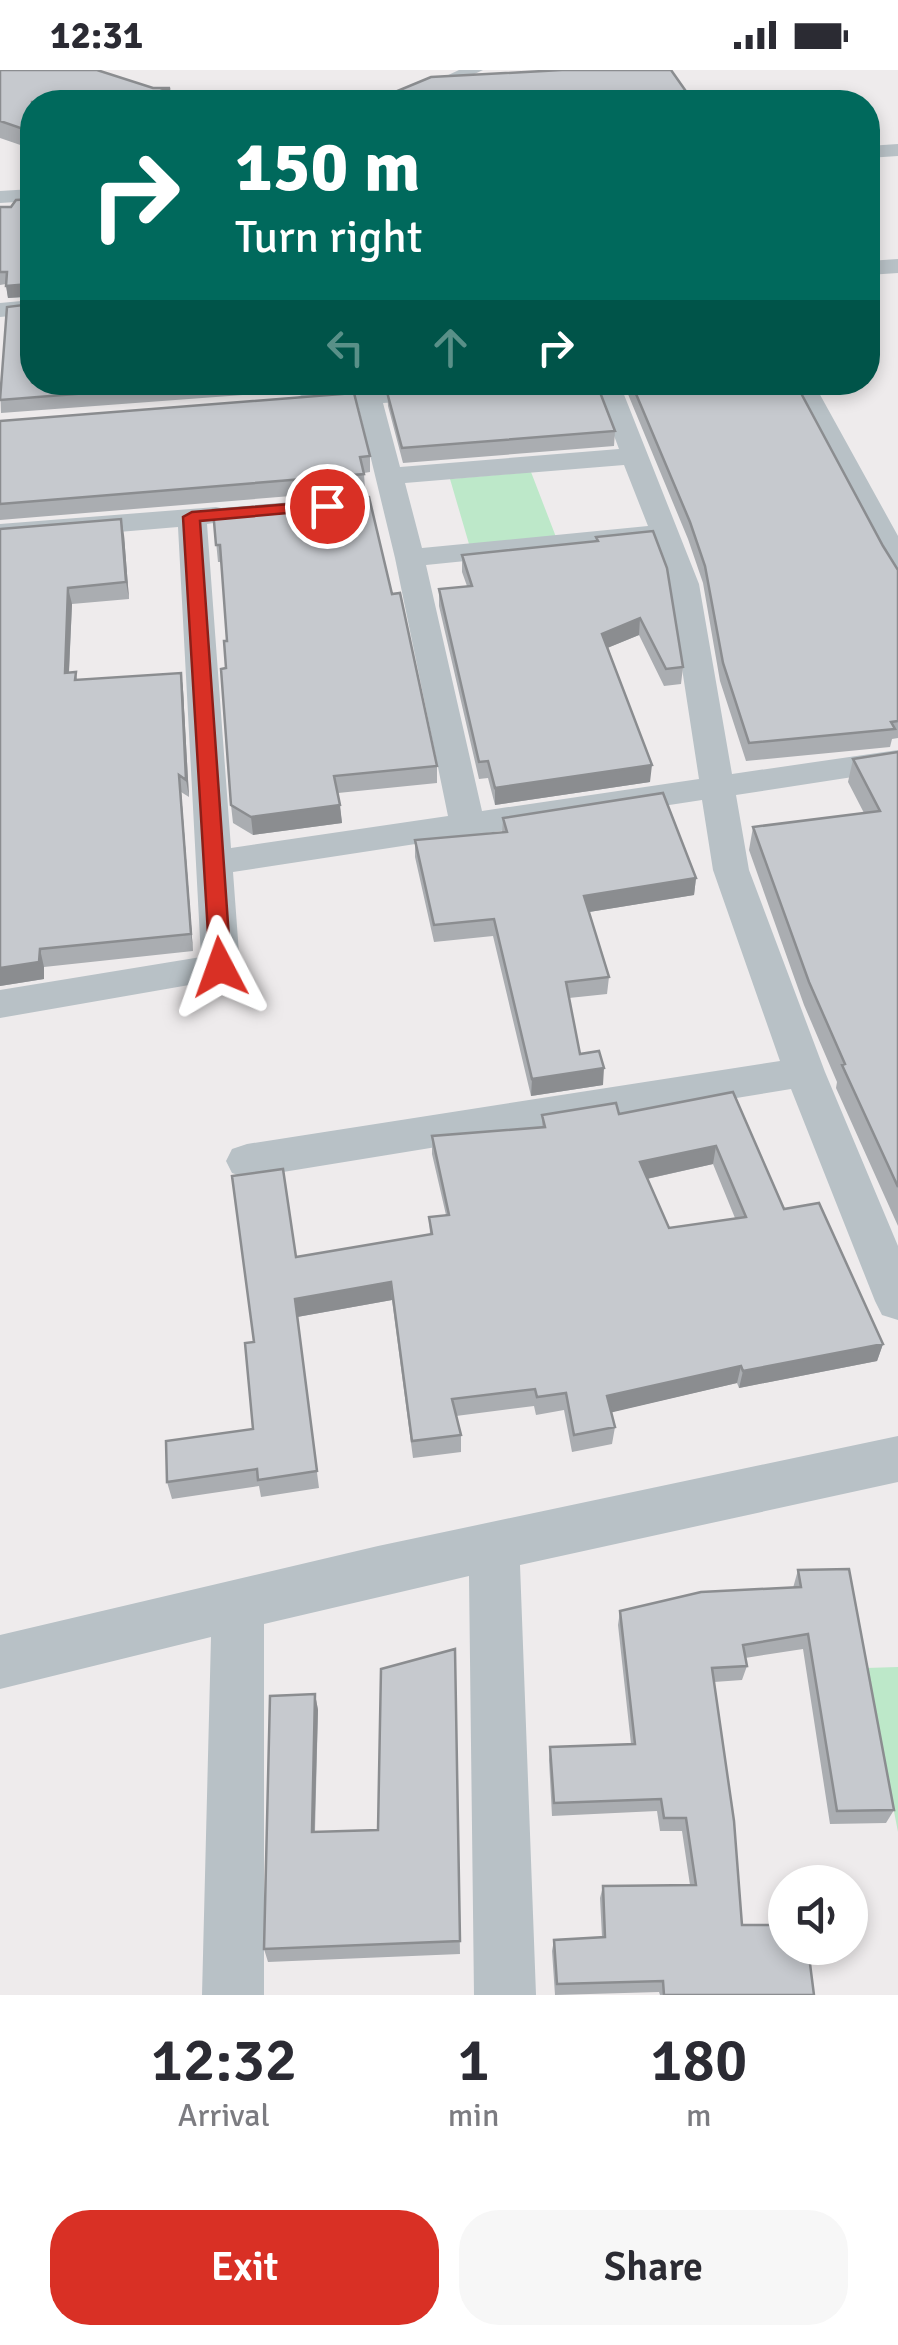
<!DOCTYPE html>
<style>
body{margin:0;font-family:Signika,sans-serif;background:#f7f7f7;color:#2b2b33;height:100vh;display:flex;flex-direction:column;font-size:38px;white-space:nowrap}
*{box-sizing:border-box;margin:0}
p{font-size:32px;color:#7c7c81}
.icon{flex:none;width:55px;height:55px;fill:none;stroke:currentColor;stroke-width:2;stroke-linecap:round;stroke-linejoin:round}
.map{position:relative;height:1925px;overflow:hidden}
.details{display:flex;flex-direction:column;background:#fff;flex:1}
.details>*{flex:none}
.guide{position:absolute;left:20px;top:20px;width:860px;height:305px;border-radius:40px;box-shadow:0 5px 15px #0003;background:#00695c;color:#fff;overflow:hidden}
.tools{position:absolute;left:768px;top:1795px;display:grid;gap:20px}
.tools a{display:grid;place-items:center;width:100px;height:100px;border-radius:50%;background:#fff;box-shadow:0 5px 15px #0003;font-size:50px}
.pin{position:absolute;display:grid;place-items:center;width:85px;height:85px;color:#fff;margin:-42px;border:5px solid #fff;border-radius:50%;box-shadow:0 2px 10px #0007}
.me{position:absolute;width:110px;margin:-55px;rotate:356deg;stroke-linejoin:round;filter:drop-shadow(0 0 8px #0008)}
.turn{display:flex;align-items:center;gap:35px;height:210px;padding:0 50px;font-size:45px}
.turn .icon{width:130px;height:130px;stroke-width:2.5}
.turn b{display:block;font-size:70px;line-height:85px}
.lanes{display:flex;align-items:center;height:95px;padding:0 50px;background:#0003;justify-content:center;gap:50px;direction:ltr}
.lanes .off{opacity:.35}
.eta{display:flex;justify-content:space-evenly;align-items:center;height:170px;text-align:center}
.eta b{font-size:60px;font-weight:600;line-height:70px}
.primary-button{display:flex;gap:20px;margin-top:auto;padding:20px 50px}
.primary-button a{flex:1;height:115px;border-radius:40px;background:#d93025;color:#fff;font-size:40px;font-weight:600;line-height:115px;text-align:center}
.primary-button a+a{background:#f7f7f7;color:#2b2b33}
.status{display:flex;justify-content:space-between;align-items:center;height:70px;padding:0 50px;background:#fff;direction:ltr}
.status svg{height:28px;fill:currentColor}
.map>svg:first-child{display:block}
.green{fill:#bde8c9}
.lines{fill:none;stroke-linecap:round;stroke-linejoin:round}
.minor{fill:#b8c1c6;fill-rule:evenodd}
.wall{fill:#aaadb1;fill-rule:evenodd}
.shaded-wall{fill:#8b8d90}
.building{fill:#c6c9ce;stroke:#8b8d90;stroke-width:2.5;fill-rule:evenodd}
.route{fill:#d93025;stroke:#8d1f18;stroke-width:2.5}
</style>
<div class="status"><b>12:31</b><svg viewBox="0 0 49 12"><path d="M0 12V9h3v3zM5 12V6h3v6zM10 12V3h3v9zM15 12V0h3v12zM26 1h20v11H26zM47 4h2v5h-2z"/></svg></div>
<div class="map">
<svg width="898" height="1925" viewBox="0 0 898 1925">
<rect width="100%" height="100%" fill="#eeebec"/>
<path class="green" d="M531,402L556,467L469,474L450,409Z
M898,1597V1762L866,1598Z"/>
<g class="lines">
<path class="minor" d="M459,0H483L415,32H391Z
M898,74V86L868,88V76Z
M32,119V131L0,133V121Z
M898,189V203L868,205V191Z
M32,230V244L0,247V233Z
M353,312H378L379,318L439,313L452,321L439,329L383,333L400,397L619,379L594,312H619L699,514L732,704L898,680V700L736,725L749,800L825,1002L898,1176V1250L882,1245L875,1231L791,1019L247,1108L232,1103L226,1091L232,1079L247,1074L780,991L713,800L702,730L233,802L240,897L235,907L0,948V920L201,887L178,457L0,472V454L216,437L226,439L230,445L226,451L207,454L231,778L448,746L395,488L358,335L303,340L290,332L303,324L354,320ZM624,395L648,456L422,478L405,413ZM653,472L669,514L699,709L482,741L426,495Z
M788,312H813L898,466V501L888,498L883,492Z
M898,1366V1412L520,1495L536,1925H474L469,1506L264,1554V1925H202L211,1567L0,1619V1565L378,1476Z"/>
</g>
<path class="wall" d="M0,0L32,32V79L0,68Z
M32,129V227L8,228L6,214L0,215V137H11Z
M32,234V312H351L350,317L1,343L0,314Z
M625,312H795L883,476L898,500V668L892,669L890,677L746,691L720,611L703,513L688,469L625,317Z
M387,322L615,361L614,376L403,393L388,336Z
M0,351L370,386V402L364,403L365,420L0,450Z
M213,440L392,524L437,696V713L338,723L342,753L253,765L233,753L231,735L226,598L227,571L221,492H218Z
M0,459L124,465L129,529L72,534L69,603L76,602L77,610L181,603L183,620L189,727L181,722L193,881L44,897V909L0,916Z
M596,467L683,597L681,614L664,616L639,565L607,578L650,712L495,735L488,708L479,709L439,536V519L467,516L462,502V485L596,472Z
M898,682V1156L836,1018L837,1012L804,935L749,780L753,757L864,743L848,712L853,689Z
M503,748L696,808L694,825L589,842L609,907L607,924L569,928L580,984L603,1015L531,1026L493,866L434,872L415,787V770L502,763Z
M733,1022L784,1139L883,1274L877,1291L739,1318L737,1313L611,1342L615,1357L612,1374L572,1382L564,1340L536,1345L534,1336L456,1346L461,1365V1382L413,1388L392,1230L297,1247L319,1418L261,1427L259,1416L172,1429L167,1412L253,1359L254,1272L296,1187L430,1164L429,1147L446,1145L432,1084V1066L542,1057V1045L619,1044ZM713,1094L735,1148L669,1158L647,1109Z
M798,1500L894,1740L886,1753L830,1754L803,1579L745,1588L747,1596L742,1610L714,1612L742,1855L814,1925H660L659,1922L555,1925L552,1881L554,1870L602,1867L600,1828L603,1816L690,1815L682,1761H660L657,1741L552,1746L549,1690L550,1677L631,1674L618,1555L620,1541L793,1518Z
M455,1579L460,1884L268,1892L264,1879L315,1624L318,1640L315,1762L378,1760Z"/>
<path class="shaded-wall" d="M170,18L172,32H127Z
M29,214L32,226L8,228L6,216Z
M121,449L124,465L129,529L126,512Z
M68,518L72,534L68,620L65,603Z
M640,548L639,565L600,581L602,564Z
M181,603L183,620L189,727L186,710Z
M652,695L650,712L495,735V718Z
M179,705L181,722L193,881L191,864Z
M340,735L342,753L253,765L251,747Z
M696,808L694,825L583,843L584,826Z
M40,879L44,897V909L0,916V898Z
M604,998L603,1015L531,1026L532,1009Z
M716,1076L713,1094L637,1111L640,1092Z
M391,1212L392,1230L297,1247L295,1229Z
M883,1274L877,1291L739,1318L743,1301Z
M741,1296L737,1313L605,1344L607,1326Z
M315,1624L318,1640L314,1776L312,1762Z"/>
<path class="building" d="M0,0H97L153,18H170L127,32H32V62L0,51Z
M562,0H671L690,27L701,32H371L431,7Z
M32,129V216L29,214L6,216L7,202H0V137H11L16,130Z
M32,232V312H226L0,330L7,237L32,234Z
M514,312H596L615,361L402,378L387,322Z
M631,312H795L883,476L898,500V651L891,652L895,659L749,673L723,593L705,496L690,452Z
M354,323L370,386L360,387L364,404L0,434V351Z
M369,427L392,524L400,523L437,696L334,706L340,735L251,747L231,735L221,599L226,598L224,571H227L220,475H216L213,440Z
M121,449L126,512L68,518L65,603L76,602L75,610L181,603L186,710L179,705L191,864L40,879L39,892L0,898V459Z
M653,461L667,498L683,597L666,599L640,548L602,564L652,695L495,718L488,691L479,692L439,519L472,516L462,485L598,471L596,467Z
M898,682V1117L842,995L845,994L809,912L753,757L880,741L853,689Z
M663,723L696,808L584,826L609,907L566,912L580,984L599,981L604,998L532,1009L494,849L434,855L415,770L507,762L503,748Z
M733,1022L784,1139L819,1133L883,1274L743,1301L741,1296L607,1326L615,1357L574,1365L566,1323L537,1327L535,1319L452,1329L461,1365L412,1371L391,1212L295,1229L317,1401L258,1410L257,1399L167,1412L166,1371L253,1359L245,1273L254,1272L232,1106L283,1099L296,1187L432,1164L429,1147L449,1145L432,1066L545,1057L542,1045L616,1033L619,1044ZM716,1076L746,1147L669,1158L640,1092Z
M849,1499L894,1740L837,1741L808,1564L743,1575L747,1596L712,1598L734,1751L742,1855H785V1878H808L814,1925H664L663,1911L557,1914L554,1870L605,1867L603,1816L696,1815L686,1748H664L661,1729L554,1733L550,1677L635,1674L620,1541L701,1522L801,1517L798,1500Z
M455,1579L460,1871L264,1879L270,1626L315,1624L312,1762L378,1760L381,1599Z"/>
<path class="route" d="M327,431L335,436L332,439L200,451L231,897L220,905L210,897L183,447L192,442Z"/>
</svg>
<div class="tools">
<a><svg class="icon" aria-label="sound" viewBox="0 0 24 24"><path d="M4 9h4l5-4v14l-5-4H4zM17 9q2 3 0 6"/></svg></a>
</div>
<div class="pin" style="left:327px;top:436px;background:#d93025"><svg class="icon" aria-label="arrive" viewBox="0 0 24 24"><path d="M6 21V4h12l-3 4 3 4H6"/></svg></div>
<svg class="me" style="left:220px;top:897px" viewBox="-20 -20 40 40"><path d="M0-17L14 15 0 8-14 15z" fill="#d93025" stroke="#fff" stroke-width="4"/></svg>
<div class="guide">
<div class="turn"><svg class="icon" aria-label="right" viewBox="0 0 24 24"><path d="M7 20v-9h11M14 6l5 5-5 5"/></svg><div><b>150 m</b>Turn right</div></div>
<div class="lanes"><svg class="icon off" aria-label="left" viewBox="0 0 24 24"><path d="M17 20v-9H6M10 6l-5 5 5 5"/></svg><svg class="icon off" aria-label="ahead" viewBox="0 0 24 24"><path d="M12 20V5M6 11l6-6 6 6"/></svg><svg class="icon" aria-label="right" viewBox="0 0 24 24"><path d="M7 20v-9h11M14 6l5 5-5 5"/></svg></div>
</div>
</div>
<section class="details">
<div class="eta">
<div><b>12:32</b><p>Arrival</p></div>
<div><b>1</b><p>min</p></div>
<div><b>180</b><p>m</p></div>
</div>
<div class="primary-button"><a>Exit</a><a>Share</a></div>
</section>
